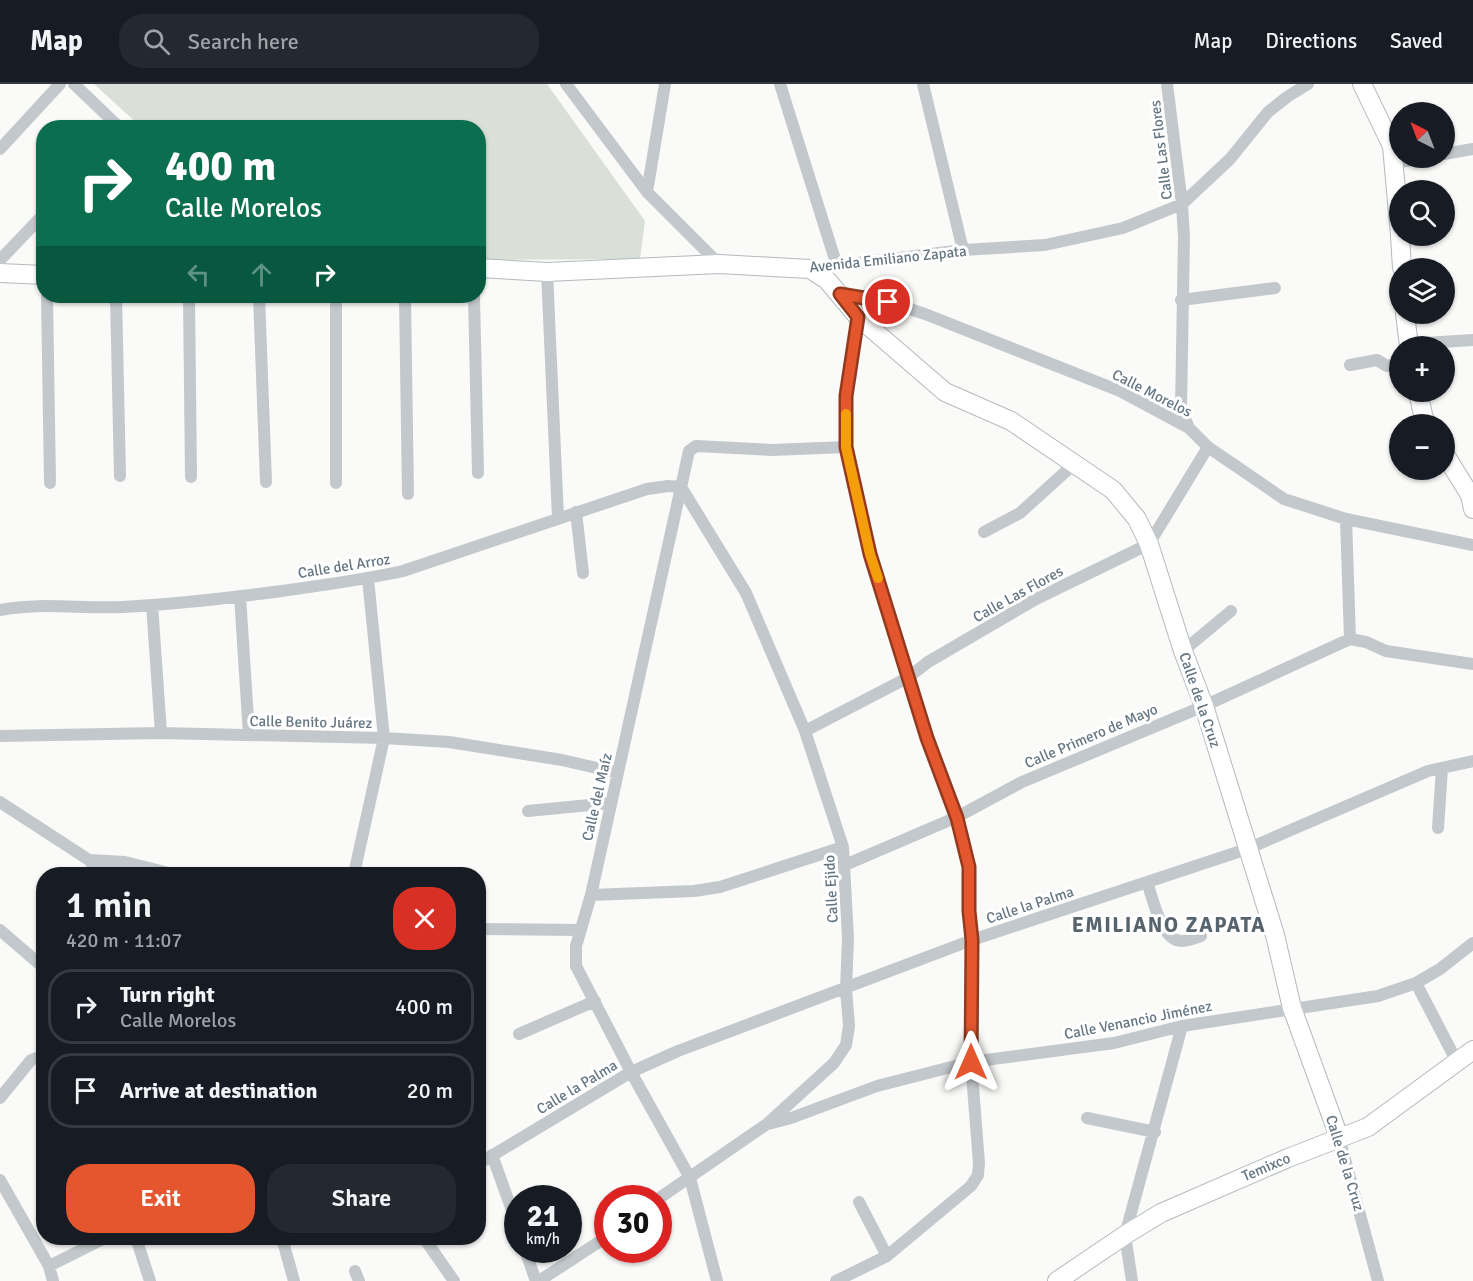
<!DOCTYPE html>
<meta charset="utf-8">
<style>
body{margin:0;font-family:Signika,sans-serif;background:#242831;color:#f1f3f6;height:100vh;display:flex;flex-direction:column;font-size:22px;white-space:nowrap}
*{box-sizing:border-box;margin:0}
p{font-size:20px;color:#9ea1a6}
.icon{flex:none;width:33px;height:33px;fill:none;stroke:currentColor;stroke-width:2;stroke-linecap:round;stroke-linejoin:round}
.map{position:relative;flex:1;overflow:hidden}
.side{position:absolute;left:36px;top:783px;width:450px;height:378px;display:flex;flex-direction:column;background:#171b24;border-radius:24px;box-shadow:0 2px 4px #0004}
.side>*{flex:none}
.top-card{position:absolute;left:36px;top:36px;width:450px;height:183px;border-radius:24px;box-shadow:0 2px 4px #0004;background:#0b6e4f;color:#fff;overflow:hidden}
.needle{width:39px;rotate:318deg}
.tools{position:absolute;left:1389px;top:18px;display:grid;gap:12px}
.tools a{display:grid;place-items:center;width:66px;height:66px;border-radius:50%;background:#171b24;box-shadow:0 2px 4px #0004;font-size:30px}
.speed{position:absolute;left:504px;top:1101px;display:flex;gap:12px;font-size:30px;font-weight:700;text-align:center}
.speed>*{display:grid;place-content:center;width:78px;height:78px;border-radius:50%;background:#171b24;box-shadow:0 2px 4px #0004;line-height:1}
.speed small{font-size:15px;font-weight:400}
.speed .limit{border:9px solid #d22;background:#fff;color:#111}
.pin{position:absolute;display:grid;place-items:center;width:51px;height:51px;color:#fff;margin:-26px;border:3px solid #fff;border-radius:50%;box-shadow:0 2px 6px #0007}
.me{position:absolute;width:66px;margin:-33px;rotate:0deg;stroke-linejoin:round;filter:drop-shadow(0 0 4px #0008)}
.turn{display:flex;align-items:center;gap:21px;height:126px;padding:0 30px;font-size:27px}
.turn .icon{width:78px;height:78px;stroke-width:2.5}
.turn b{display:block;font-size:42px;line-height:51px}
.lanes{display:flex;align-items:center;height:57px;padding:0 30px;background:#0003;justify-content:center;gap:30px;direction:ltr}
.lanes .off{opacity:.35}
.round{display:grid;place-items:center;flex:none;width:63px;height:63px;border-radius:24px;background:#242831}
.overview{display:flex;align-items:center;justify-content:space-between;height:102px;padding:0 30px}
h1{font-size:36px;font-weight:600;line-height:45px}
.button{display:flex;gap:12px;margin-top:auto;padding:12px 30px}
.button a{flex:1;height:69px;border-radius:24px;background:#e4572e;color:#fff;font-size:24px;font-weight:600;line-height:69px;text-align:center}
.button a+a{background:#242831;color:#f1f3f6}
ul{padding:0;list-style:none}
li{display:flex;align-items:center;gap:18px;height:75px;margin:0 12px 9px;padding:0 18px;border:3px solid #363941;border-radius:24px}
li div{flex:1}
li b{display:block;font-size:22px}
li em{font-style:normal}
header{display:flex;align-items:center;gap:36px;box-sizing:border-box;height:84px;padding:0 30px;background:#171b24;border-bottom:2px solid #363941}
header strong{font-size:28px}
nav{display:flex;gap:33px;margin-inline-start:auto;font-size:21px}
.search{width:420px;height:54px;background:#242831;display:flex;align-items:center;gap:15px;box-sizing:border-box;padding:0 21px;border-radius:24px;color:#9ea1a6;font-size:22px}
.map>svg:first-child{display:block}
.green{fill:#dadfd7}
.lines{fill:none;stroke-linecap:round;stroke-linejoin:round}
.secondary-casing{stroke:#b3babf;stroke-width:20}
.street{stroke:#c3c8cc;stroke-width:12}
.secondary{stroke:#fff;stroke-width:18}
.route-casing{stroke:#94391e;stroke-width:15}
.route{stroke:#e4572e;stroke-width:10}
.slow{stroke:#f59e0b;stroke-width:10}
.labels{text-anchor:middle;dominant-baseline:central;stroke-width:6;stroke-linejoin:round;paint-order:stroke}
.street-label{font-size:15px;fill:#657683;stroke:#fff}
.district-label{font-size:21px;font-weight:bold;letter-spacing:1.5px;fill:#57646e;stroke:#fff}
</style>
<header>
<strong>Map</strong>
<div class="search"><svg class="icon" aria-label="search" viewBox="0 0 24 24"><circle cx="10" cy="10" r="6"/><path d="M15 15l6 6"/></svg>Search here</div>
<nav><a>Map</a><a>Directions</a><a>Saved</a></nav>
</header>
<div class="map">
<svg width="1473" height="1197" viewBox="0 0 1473 1197">
<rect width="100%" height="100%" fill="#fafaf8"/>
<path class="green" d="M94,0H547L645,137L640,175L479,176L478,44L141,43Z"/>
<g class="lines">
<g class="secondary-casing">
<path id="secondary" d="M1362,0L1392,62L1400,151
M1400,152L1402,184
M478,184L547,188L719,180L810,185L827,196L858,233L945,308L1011,337L1113,406L1137,435L1149,460L1183,567L1204,622L1275,851L1292,924L1339,1053
M0,189L44,191
M1405,230L1409,262
M1418,308L1424,335L1428,340
M1444,369L1470,411L1473,425
M1057,1197L1125,1151L1161,1129L1288,1074L1368,1043L1473,966"/>
</g>
<path class="street" d="M74,0L120,44
M566,0L647,108L719,180
M780,0L837,182
M923,0L963,166
M1167,0L1182,120L1184,153L1181,325L1189,344
M0,65L60,0
M1444,70L1473,65
M1394,79L1424,74
M647,108L665,0
M0,176L44,130
M810,185L963,166L1045,161L1123,144L1182,120L1230,75L1268,28L1287,13L1308,0
M547,188L558,434
M840,210L888,218L925,230L1120,307L1189,344L1208,363L1284,415L1346,435L1473,461
M47,212L50,399
M116,212L120,392
M189,212L191,393
M259,212L266,398
M336,212V399
M405,212L408,410
M474,212L478,389
M1181,216L1275,204
M1409,260L1473,256
M1350,281L1377,276L1387,282L1400,280
M576,428L583,489
M1346,435L1350,555
M984,448L1020,429L1074,380
M240,512L249,651
M152,521L161,649
M0,526C41,518 82,525 123,523C176,520 229,514 282,507C323,501 363,496 403,487L647,405L668,402L681,403L746,509L805,647L843,763L848,854L846,905L849,942L846,961L834,979L767,1040L658,1115
M1183,567L1231,527
M805,647L909,593L928,578L1036,515L1149,460L1208,363
M0,652L161,649L384,654L449,658L562,676L618,689
M0,718L89,776L125,778L173,790
M528,727L610,719
M1438,744L1442,684
M89,776L100,790
M845,781L957,733L1022,698L1204,622L1350,555L1366,558L1386,567L1473,580
M354,790L384,654L368,495
M1147,798C1153,814 1161,858 1182,857C1188,857 1196,854 1201,852
M591,811L694,807L720,803L843,763
M478,845L579,846
M0,846L44,884
M1416,899L1457,978
M519,950L595,917
M0,1014L31,976L39,973L44,976
M1087,1034L1155,1048
M768,1040L791,1034L877,1002L971,978L1114,959L1182,942L1378,912L1416,899L1440,885L1473,859
M1339,1053L1378,1197
M492,1071L518,1143
M478,1080L631,988L678,967L972,856L1247,765L1428,687L1473,677
M0,1096L49,1182L53,1197
M859,1118L887,1172
M136,1154L150,1197
M282,1154L294,1197
M424,1154L454,1197
M525,1166L536,1197
M49,1182L105,1154
M355,1187L359,1197
M539,1197L608,1152
M717,1197L690,1094L631,988L576,882V862L591,811L689,367L696,362L772,366L846,363
M836,1197L887,1172L971,1102L978,1091L979,1079L971,978L972,856L969,827V783L957,733L927,654L870,470L846,363V312L858,233
M1132,1197L1125,1151L1182,942"/>
<use href="#secondary" class="secondary"/>
</g>
<g class="lines">
<g class="route-casing">
<path id="route" d="M888,218L840,210L858,233L846,312V363L870,470L927,654L957,734L969,783V827L972,856L971,978"/>
</g>
<use href="#route" class="route"/>
<path class="slow" d="M846,330V363L870,470L878,494"/>
</g>
<g class="labels">
<g class="street-label">
<text transform="translate(1161 66) rotate(-97)">Calle Las Flores</text>
<text transform="translate(888 175) rotate(-6)">Avenida Emiliano Zapata</text>
<text transform="translate(1152 309) rotate(27)">Calle Morelos</text>
<text transform="translate(344 482) rotate(-9)">Calle del Arroz</text>
<text transform="translate(1018 510) rotate(-29)">Calle Las Flores</text>
<text transform="translate(1200 616) rotate(71)">Calle de la Cruz</text>
<text transform="translate(311 638) rotate(1)">Calle Benito Juárez</text>
<text transform="translate(1091 652) rotate(-23)">Calle Primero de Mayo</text>
<text transform="translate(597 713) rotate(-77)">Calle del Maíz</text>
<text transform="translate(831 805) rotate(-93)">Calle Ejido</text>
<text transform="translate(1030 821) rotate(-18)">Calle la Palma</text>
<text transform="translate(1138 936) rotate(-11)">Calle Venancio Jiménez</text>
<text transform="translate(577 1003) rotate(-31)">Calle la Palma</text>
<text transform="translate(1345 1079) rotate(73)">Calle de la Cruz</text>
<text transform="translate(1266 1083) rotate(-23)">Temixco</text>
</g>
<g class="district-label">
<text x="1169" y="841">EMILIANO ZAPATA</text>
</g>
</g>
</svg>
<div class="tools">
<a><svg class="needle" viewBox="-14 -14 28 28"><path d="M0-13l5 13h-10z" fill="#e53935"/><path d="M0 13l5-13h-10z" fill="#9ea1a6"/></svg></a>
<a><svg class="icon" aria-label="search" viewBox="0 0 24 24"><circle cx="10" cy="10" r="6"/><path d="M15 15l6 6"/></svg></a>
<a><svg class="icon" aria-label="layers" viewBox="0 0 24 24"><path d="M12 4l9 5-9 5-9-5zM3 14l9 5 9-5"/></svg></a>
<a>+</a>
<a>−</a>
</div>
<div class="speed"><div>21<small>km/h</small></div><div class="limit">30</div></div>
<div class="pin" style="left:888px;top:218px;background:#d93025"><svg class="icon" aria-label="arrive" viewBox="0 0 24 24"><path d="M6 21V4h12l-3 4 3 4H6"/></svg></div>
<svg class="me" style="left:971px;top:978px" viewBox="-20 -20 40 40"><path d="M0-17L14 15 0 8-14 15z" fill="#e4572e" stroke="#fff" stroke-width="4"/></svg>
<div class="top-card">
<div class="turn"><svg class="icon" aria-label="right" viewBox="0 0 24 24"><path d="M7 20v-9h11M14 6l5 5-5 5"/></svg><div><b>400 m</b>Calle Morelos</div></div>
<div class="lanes"><svg class="icon off" aria-label="left" viewBox="0 0 24 24"><path d="M17 20v-9H6M10 6l-5 5 5 5"/></svg><svg class="icon off" aria-label="ahead" viewBox="0 0 24 24"><path d="M12 20V5M6 11l6-6 6 6"/></svg><svg class="icon" aria-label="right" viewBox="0 0 24 24"><path d="M7 20v-9h11M14 6l5 5-5 5"/></svg></div>
</div>
<section class="side">
<div class="overview"><div><h1>1 min</h1><p>420 m · 11:07</p></div><a class="round" style="background:#d93025;color:#fff"><svg class="icon" aria-label="close" viewBox="0 0 24 24"><path d="M6 6l12 12M18 6L6 18"/></svg></a></div>
<ul>
<li><svg class="icon" aria-label="right" viewBox="0 0 24 24"><path d="M7 20v-9h11M14 6l5 5-5 5"/></svg><div><b>Turn right</b><p>Calle Morelos</p></div><em>400 m</em></li>
<li><svg class="icon" aria-label="arrive" viewBox="0 0 24 24"><path d="M6 21V4h12l-3 4 3 4H6"/></svg><div><b>Arrive at destination</b></div><em>20 m</em></li>
</ul>
<div class="button"><a>Exit</a><a>Share</a></div>
</section>
</div>
